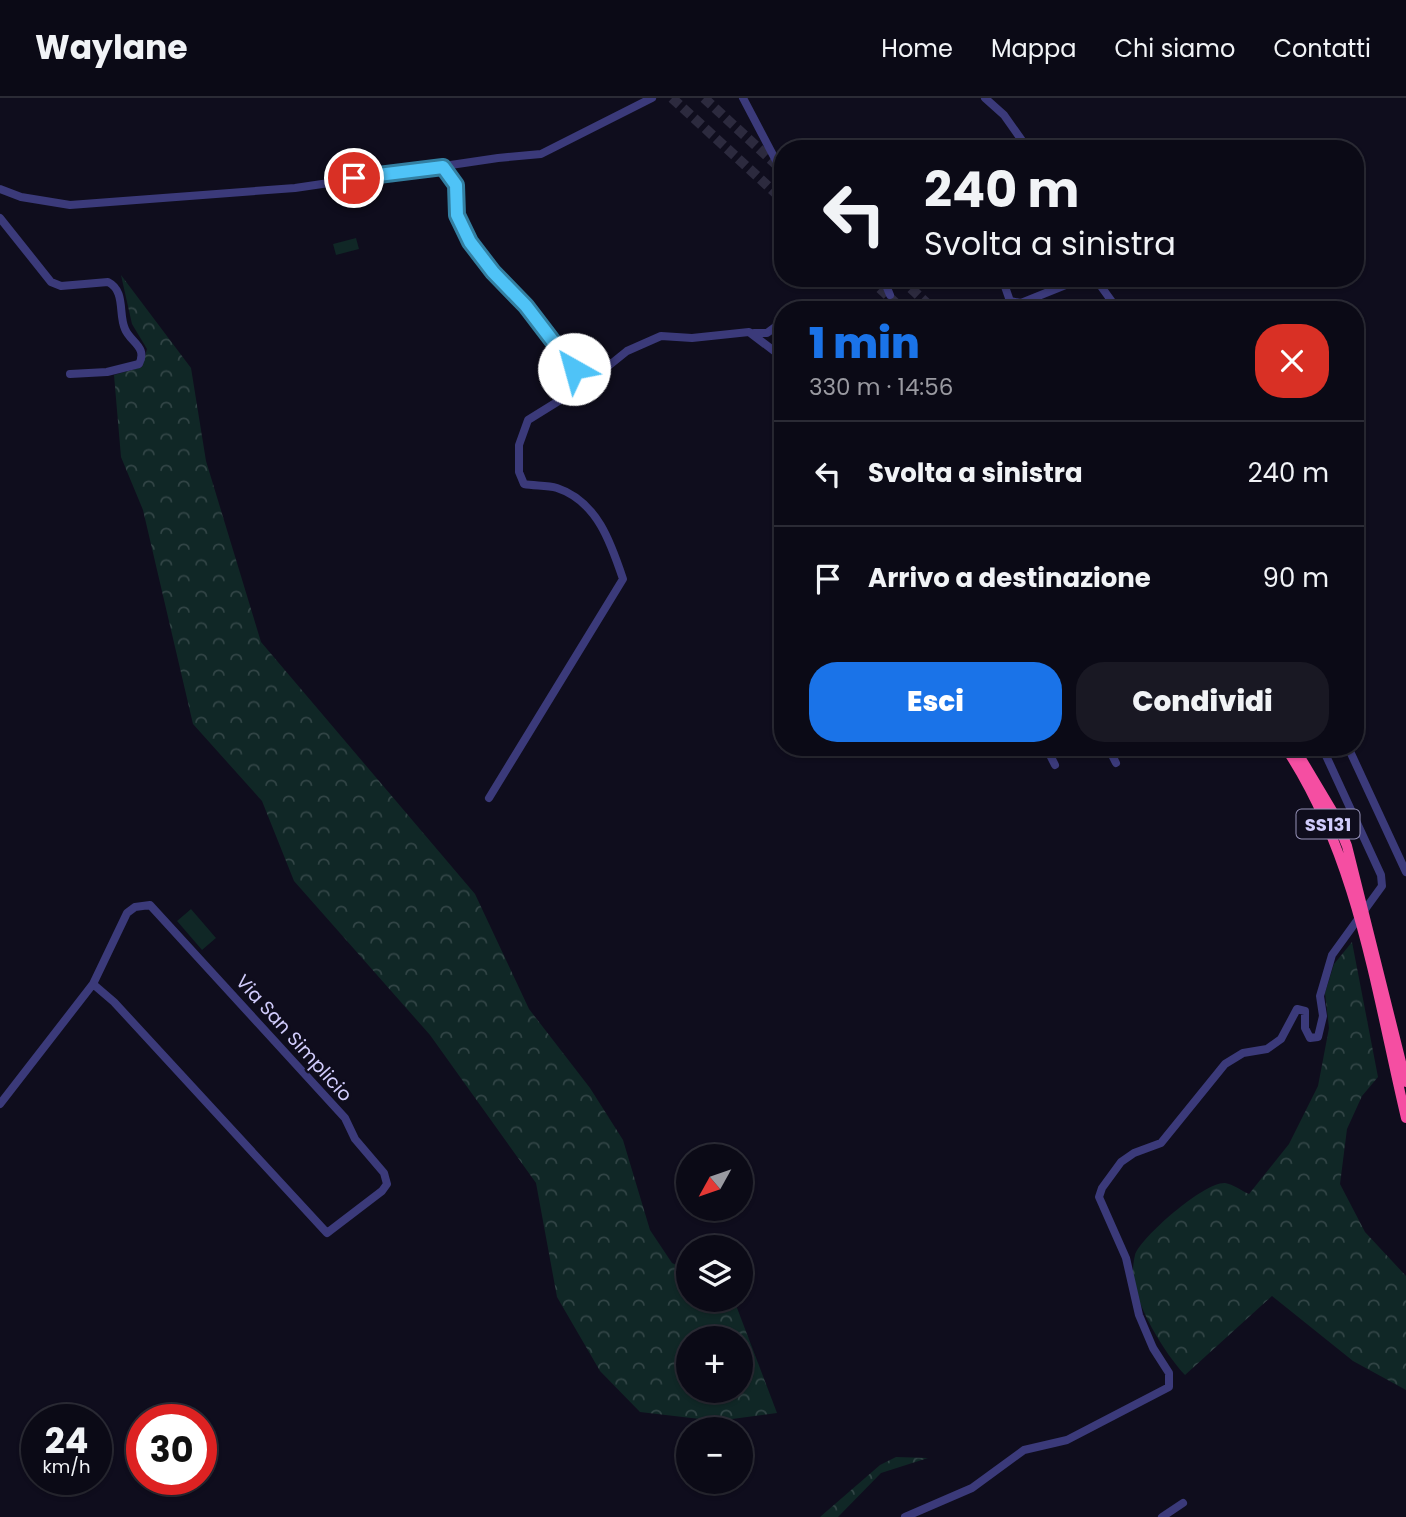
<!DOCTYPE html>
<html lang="it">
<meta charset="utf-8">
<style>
body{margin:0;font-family:Poppins,sans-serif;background:#191823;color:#f1f3f6;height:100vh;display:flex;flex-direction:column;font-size:26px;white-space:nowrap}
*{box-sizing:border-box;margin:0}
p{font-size:23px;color:#9a9aa1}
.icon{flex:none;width:38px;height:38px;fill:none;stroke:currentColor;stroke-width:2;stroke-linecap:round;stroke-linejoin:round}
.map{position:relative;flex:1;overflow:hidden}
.sheet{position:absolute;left:774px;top:203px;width:590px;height:455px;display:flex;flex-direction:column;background:#0b0a16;border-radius:28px;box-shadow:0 2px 5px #0004,0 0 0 2px #2b2b35}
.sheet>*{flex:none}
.hud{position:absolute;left:774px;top:42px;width:590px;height:147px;border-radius:28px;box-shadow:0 2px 5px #0004,0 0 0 2px #2b2b35;background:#0b0a16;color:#f1f3f6;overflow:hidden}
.needle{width:46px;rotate:230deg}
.buttons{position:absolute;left:676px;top:1046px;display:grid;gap:14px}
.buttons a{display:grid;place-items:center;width:77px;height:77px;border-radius:50%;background:#0b0a16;box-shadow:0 2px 5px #0004,0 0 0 2px #2b2b35;font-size:35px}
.speed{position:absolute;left:21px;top:1306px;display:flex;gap:14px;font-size:35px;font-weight:700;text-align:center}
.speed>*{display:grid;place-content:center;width:91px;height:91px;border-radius:50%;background:#0b0a16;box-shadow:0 2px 5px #0004,0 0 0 2px #2b2b35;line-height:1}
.speed small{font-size:18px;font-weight:400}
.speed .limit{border:10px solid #d22;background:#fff;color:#111}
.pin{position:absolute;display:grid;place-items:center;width:60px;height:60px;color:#fff;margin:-30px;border:4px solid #fff;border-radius:50%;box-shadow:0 2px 7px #0007}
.me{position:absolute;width:77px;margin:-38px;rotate:322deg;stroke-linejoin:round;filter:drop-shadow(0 0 5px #0008)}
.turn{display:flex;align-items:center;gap:24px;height:147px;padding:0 35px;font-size:32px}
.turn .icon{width:91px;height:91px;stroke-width:2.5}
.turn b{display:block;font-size:49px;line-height:60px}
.round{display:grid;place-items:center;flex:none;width:74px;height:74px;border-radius:28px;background:#191823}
.summary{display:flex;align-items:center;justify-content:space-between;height:119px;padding:0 35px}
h1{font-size:42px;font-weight:800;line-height:52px;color:#1a73e8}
.action{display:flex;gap:14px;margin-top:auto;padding:14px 35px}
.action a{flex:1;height:80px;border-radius:28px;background:#1a73e8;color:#fff;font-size:28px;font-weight:800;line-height:80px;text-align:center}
.action a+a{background:#191823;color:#f1f3f6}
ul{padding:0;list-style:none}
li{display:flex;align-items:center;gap:21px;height:105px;padding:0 35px;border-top:2px solid #2b2b35}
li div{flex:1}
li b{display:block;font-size:26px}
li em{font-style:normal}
header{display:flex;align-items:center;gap:42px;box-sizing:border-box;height:98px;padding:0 35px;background:#0b0a16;border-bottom:2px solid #2b2b35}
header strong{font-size:33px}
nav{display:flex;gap:38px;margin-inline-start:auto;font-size:24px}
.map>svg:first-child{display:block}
.forest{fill:url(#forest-crowns);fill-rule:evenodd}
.pitch{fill:#102726}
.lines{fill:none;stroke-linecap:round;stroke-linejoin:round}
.highway-tunnel{stroke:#2c2a3e;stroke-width:10;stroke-dasharray:10 5;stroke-linecap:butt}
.minor{stroke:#3b3a7a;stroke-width:8}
.highway{stroke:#f54ea2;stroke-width:10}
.route-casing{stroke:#337fa1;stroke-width:18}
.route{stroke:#4fc3f7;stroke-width:12}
.labels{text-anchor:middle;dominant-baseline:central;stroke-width:5;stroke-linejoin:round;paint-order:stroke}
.shield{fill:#0f0d1d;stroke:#9793b9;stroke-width:2}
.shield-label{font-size:18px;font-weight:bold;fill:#d1ccfc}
.street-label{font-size:19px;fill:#d1ccfc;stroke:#0f0d1d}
</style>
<header>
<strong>Waylane</strong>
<nav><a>Home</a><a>Mappa</a><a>Chi siamo</a><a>Contatti</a></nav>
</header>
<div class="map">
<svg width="1406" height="1419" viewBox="0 0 1406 1419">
<defs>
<pattern id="forest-crowns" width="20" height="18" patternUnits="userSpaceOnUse" patternTransform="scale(1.75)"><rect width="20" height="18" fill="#102726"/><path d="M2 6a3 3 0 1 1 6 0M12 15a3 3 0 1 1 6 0" fill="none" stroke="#324546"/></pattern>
</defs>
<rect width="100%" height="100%" fill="#0f0d1d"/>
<path class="forest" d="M121,177L191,270L206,363L261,544L475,796L529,911L590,990L623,1042L650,1132L672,1165L688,1172V1202H734L777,1315L717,1323L640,1314L600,1273L557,1199L536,1085L430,937L294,783L262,703L193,626L143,412L121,359L114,277L142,269L147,251L132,226ZM688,1241H740V1293H688Z
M1352,844L1378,979L1362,998L1347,1031L1340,1086L1365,1134L1406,1178V1292L1353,1263L1272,1198L1185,1277C1165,1256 1132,1203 1133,1173C1133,1168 1134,1161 1135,1157C1141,1139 1204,1084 1225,1085C1233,1086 1242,1093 1249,1096L1289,1046L1318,988L1329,930L1325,895L1334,866Z
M896,1359L928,1360L881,1375L838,1419H820L880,1367Z"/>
<path class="pitch" d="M356,140L359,151L336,157L333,146Z
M191,811L216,840L202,852L177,823Z"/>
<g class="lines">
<path class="highway-tunnel" d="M672,0L782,101
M704,0L780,70
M869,180L903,212
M900,180L934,212"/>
<path class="minor" d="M743,0L782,74
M985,0L1004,17L1028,51
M444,69L455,87L457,117L462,131L478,156L526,208L586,286
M0,91L21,99L70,107L295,90L498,60L541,56L652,0
M0,120L51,184L61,188L108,184C126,193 118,216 125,231C130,244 148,249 139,266L107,274L70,276
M883,180L890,197
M1002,180L1010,203L1021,205L1083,180
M1095,180L1118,212
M816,212H849
M754,235H767L782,224
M1046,649L1055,667
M1108,649L1116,665
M1348,649L1406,774
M489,700L623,481C611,445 597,403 557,390C547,387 534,388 524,386L519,374V347L528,322L586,286L627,253L661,238L692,240L749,234L782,259
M0,1006L93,886L127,815L135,809L150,807L345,1020L355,1041L384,1075L387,1086L382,1093L327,1135L114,904L93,886
M905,1419L972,1390L1024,1352L1067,1342L1169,1289V1275L1153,1250L1139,1217L1126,1160L1099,1099L1102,1090L1121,1064L1134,1055L1161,1045L1225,966L1243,955L1267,951L1281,941L1297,911L1305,913V930L1310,940L1318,939L1323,918L1320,898L1332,857L1382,788L1381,777L1322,649
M1162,1419L1183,1405"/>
<path class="highway" d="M1285,649C1358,758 1376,894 1406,1020
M1294,649L1334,716L1347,748L1406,984"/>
</g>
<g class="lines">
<g class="route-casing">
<path id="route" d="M354,80L443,69L456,87L457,117L470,144L493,174L526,208L574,271"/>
</g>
<use href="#route" class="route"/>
</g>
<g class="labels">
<rect class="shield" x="1296.5" y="711.5" width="63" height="29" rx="5"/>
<g class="shield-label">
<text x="1328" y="726">SS131</text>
</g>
<g class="street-label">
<text transform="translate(294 940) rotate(48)">Via San Simplicio</text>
</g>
</g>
</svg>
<div class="buttons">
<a><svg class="needle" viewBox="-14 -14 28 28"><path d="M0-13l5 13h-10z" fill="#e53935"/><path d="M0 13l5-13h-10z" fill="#9a9aa1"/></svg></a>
<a><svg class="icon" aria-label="layers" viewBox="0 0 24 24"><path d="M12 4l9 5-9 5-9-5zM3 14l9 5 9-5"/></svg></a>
<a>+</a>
<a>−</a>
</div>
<div class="speed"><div>24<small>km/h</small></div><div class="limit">30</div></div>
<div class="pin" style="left:354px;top:80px;background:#d93025"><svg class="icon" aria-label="arrive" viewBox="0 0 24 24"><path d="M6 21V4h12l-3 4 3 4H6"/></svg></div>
<svg class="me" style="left:574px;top:271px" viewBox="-20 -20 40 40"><circle r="19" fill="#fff"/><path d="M0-13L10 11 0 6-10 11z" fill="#4fc3f7"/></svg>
<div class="hud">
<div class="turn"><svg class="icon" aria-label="left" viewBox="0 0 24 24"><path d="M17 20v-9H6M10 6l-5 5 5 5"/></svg><div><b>240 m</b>Svolta a sinistra</div></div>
</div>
<section class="sheet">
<div class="summary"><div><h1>1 min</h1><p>330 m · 14:56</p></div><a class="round" style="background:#d93025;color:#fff"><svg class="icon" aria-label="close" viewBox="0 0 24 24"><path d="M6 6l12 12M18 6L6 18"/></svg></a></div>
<ul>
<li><svg class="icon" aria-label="left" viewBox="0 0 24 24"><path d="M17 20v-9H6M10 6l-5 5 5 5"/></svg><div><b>Svolta a sinistra</b></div><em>240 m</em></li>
<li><svg class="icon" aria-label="arrive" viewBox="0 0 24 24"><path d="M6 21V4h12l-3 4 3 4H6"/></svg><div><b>Arrivo a destinazione</b></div><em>90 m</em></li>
</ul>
<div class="action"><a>Esci</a><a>Condividi</a></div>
</section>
</div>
